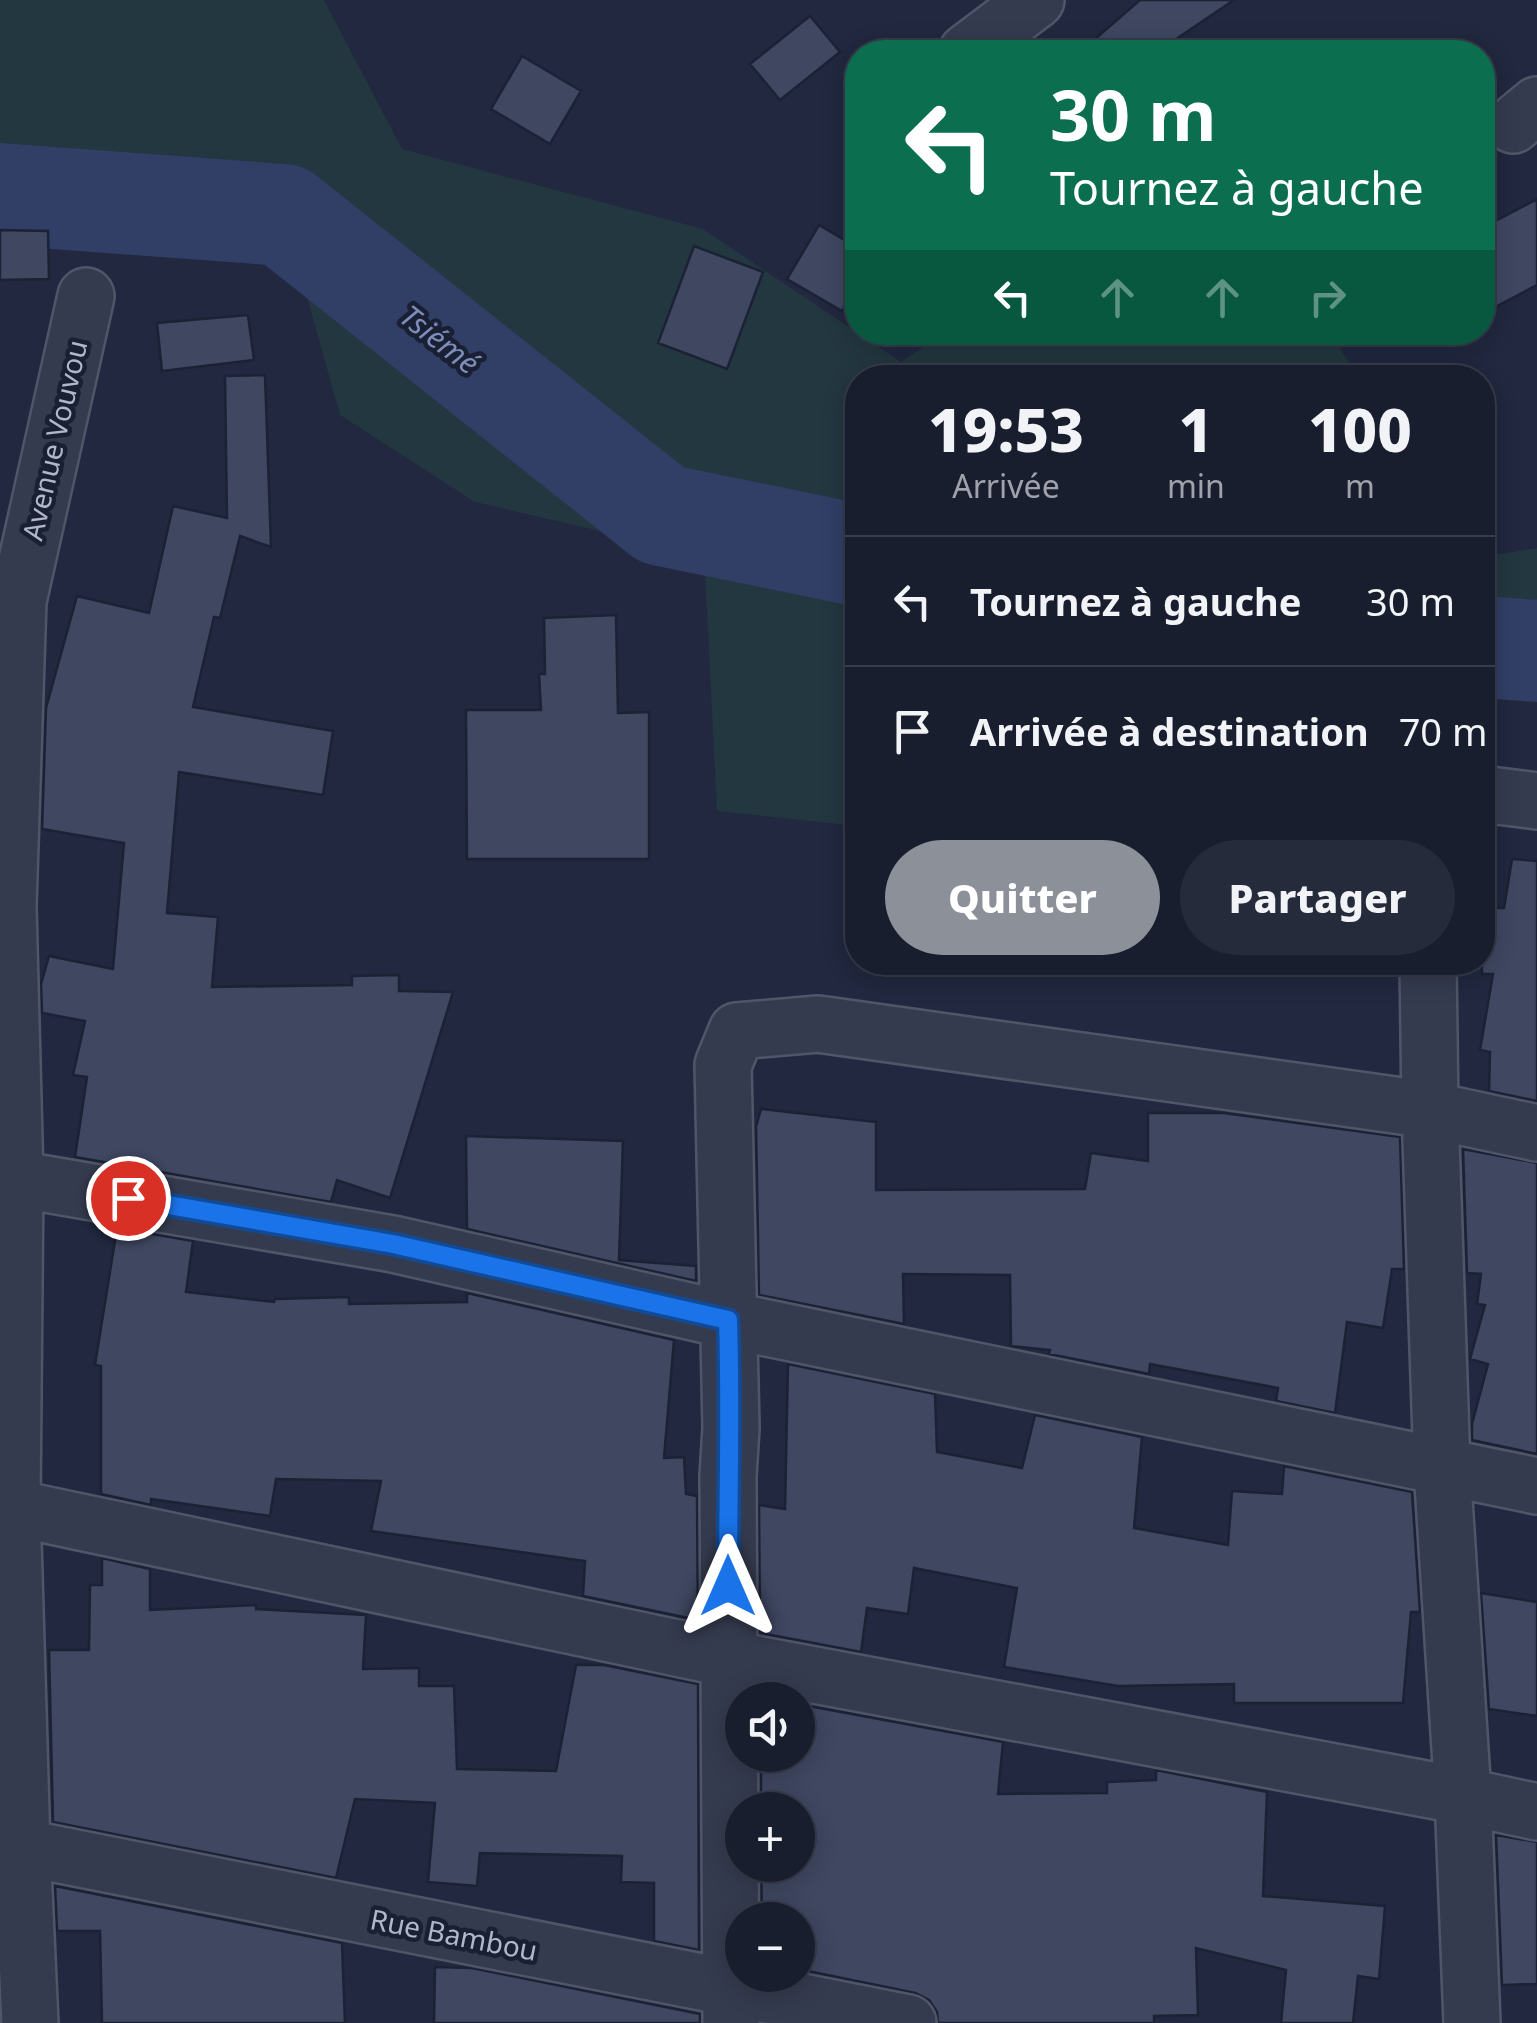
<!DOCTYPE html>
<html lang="fr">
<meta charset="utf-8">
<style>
body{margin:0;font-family:"Noto Sans",sans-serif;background:#262b3b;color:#f1f3f6;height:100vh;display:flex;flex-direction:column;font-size:38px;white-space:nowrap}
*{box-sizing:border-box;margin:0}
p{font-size:32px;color:#9fa2aa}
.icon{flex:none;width:55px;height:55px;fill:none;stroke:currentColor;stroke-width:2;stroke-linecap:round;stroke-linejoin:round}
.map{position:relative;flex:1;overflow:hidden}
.side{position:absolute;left:845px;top:365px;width:650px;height:610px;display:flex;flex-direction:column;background:#191e2f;border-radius:40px;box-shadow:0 5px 25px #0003,0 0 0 2px #373c4b}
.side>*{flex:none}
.top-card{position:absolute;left:845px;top:40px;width:650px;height:305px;border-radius:40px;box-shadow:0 5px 25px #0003,0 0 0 2px #373c4b;background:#0b6e4f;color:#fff;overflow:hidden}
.buttons{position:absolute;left:725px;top:1682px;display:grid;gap:20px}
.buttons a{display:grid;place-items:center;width:90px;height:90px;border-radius:50%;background:#191e2f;box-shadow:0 5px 25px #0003,0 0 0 2px #373c4b;font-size:50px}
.pin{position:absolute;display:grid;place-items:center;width:85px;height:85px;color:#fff;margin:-42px;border:5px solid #fff;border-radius:50%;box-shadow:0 2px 10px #0007}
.me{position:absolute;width:110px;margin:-55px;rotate:0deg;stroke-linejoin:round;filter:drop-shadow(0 0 8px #0008)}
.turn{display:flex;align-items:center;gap:35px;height:210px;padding:0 40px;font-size:45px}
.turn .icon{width:130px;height:130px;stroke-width:2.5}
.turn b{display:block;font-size:70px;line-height:85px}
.lanes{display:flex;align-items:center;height:95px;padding:0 40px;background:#0003;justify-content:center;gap:50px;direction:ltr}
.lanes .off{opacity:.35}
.eta{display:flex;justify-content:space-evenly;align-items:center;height:170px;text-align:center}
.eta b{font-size:60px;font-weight:800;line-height:70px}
.action{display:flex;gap:20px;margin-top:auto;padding:20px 40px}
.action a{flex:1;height:115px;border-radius:60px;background:#8c9099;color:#fff;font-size:40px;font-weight:800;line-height:115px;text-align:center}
.action a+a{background:#262b3b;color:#f1f3f6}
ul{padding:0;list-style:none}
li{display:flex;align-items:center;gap:30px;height:130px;padding:0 40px;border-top:2px solid #373c4b}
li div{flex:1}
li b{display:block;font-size:38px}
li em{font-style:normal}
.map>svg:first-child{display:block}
.green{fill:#233740}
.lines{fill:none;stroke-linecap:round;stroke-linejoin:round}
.river{stroke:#313e66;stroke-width:102}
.building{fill:#3f4761;stroke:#1c2235;stroke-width:2.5}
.minor-casing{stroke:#505669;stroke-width:60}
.minor{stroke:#353b4f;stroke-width:55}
.route-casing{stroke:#114b97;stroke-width:25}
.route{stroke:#1a73e8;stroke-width:18}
.labels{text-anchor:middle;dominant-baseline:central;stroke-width:9;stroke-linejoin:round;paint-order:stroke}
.street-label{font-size:28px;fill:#b1b6ca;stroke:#1a2033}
.water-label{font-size:30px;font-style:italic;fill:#7d8cb9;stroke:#1a2033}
</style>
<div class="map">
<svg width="1537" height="2023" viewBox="0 0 1537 2023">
<rect width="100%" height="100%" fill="#21283f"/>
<path class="green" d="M0,0H324L402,149L703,229L901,362L944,333L1331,332L1357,377L858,378L857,826L717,811L704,555L475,502L340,415L284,215L0,194Z
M1537,548V685L1483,678V557Z"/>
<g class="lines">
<path class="river" d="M0,194L284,215L662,515L858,555
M1482,647L1537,651"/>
</g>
<path class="building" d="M1140,0H1234L1157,52H1080Z
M810,16L840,52L780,100L750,64Z
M522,56L581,91L550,144L491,109Z
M1537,199V285L1482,314V228Z
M819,225L858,248V283L842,311L787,279Z
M0,230L48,231L49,279L0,280Z
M694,246L763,272L727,369L658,343Z
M248,315L254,360L162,371L157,323Z
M265,375L271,547L240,536L220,618L214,617L193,707L333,731L323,795L179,772L167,913L218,917L212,987L352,985V976L399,975V991L453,992L390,1198L337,1180L331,1202L75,1157L87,1077L73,1075L85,1021L42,1013L41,984L49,956L113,969L124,843L42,829L46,708L77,596L149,613L173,506L227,518L225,376Z
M616,615L618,713L649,712V859H467L466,710H541L539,674H545L544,618Z
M1512,859L1537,861V1101L1489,1091L1490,1052L1480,1050L1493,974H1482V908H1504Z
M761,1109L876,1122V1190L1085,1189L1091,1153L1148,1161V1113H1224L1400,1137L1404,1269H1392L1383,1328L1347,1322L1335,1413L1276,1401L1278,1388L1150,1364L1149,1374L1049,1354L1050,1350L1011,1346L1010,1275L903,1274L904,1324L759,1295L756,1127Z
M466,1136L623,1141L619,1260L696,1266V1281L467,1229Z
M1463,1149L1537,1163V1454L1472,1440V1424L1488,1364L1470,1359L1485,1305L1477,1304L1481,1274L1467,1273Z
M117,1228L193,1241L186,1292L274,1302L275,1299L349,1297V1304L467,1302V1293L674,1340L664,1458L684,1457L686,1494L697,1496L698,1620L583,1596L585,1561L371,1531L381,1481L276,1479L270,1516L151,1499V1505L101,1494V1366L95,1365Z
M788,1364L935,1394L937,1452L1022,1468L1035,1415L1142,1437L1134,1528L1228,1545L1232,1491L1282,1494L1284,1466L1412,1492L1420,1612H1411L1403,1703H1234V1684L1118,1686L1004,1667L1017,1588L914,1568L908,1614L867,1608L861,1652L760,1633L759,1505L785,1509Z
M102,1558L150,1569V1610L256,1605V1609L366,1615L363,1669L419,1668V1686H454L457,1769L556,1771L576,1665H604L698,1684L699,1950L654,1941V1883L621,1882L622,1856L480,1853L477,1886L428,1882L435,1803L355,1799L336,1878L53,1822L49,1650H89L90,1585H102Z
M1481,1593L1537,1602V1716L1489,1709Z
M798,1704L1003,1742L998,1794L1107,1793V1782L1156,1780V1770L1267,1792L1263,1896L1385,1906L1379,1979L1358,1976L1353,2023H1281L1286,1970L1196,1948L1198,2015L1154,2016V2023H938L937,2012L929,2000L915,1993L798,1969V1920H762L761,1865H798V1810H761V1755H798Z
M1496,1835L1537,1842V1984L1502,1985Z
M55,1886L342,1943L345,2023H102L100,1931H57Z
M435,1967L472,1968L700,2014V2023H434Z"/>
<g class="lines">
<g class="minor-casing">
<path id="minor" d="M967,52L1036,0
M1513,125L1537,105
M1482,794L1537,801
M1428,962L1430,1110L1442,1468L1463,1796L1472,2023
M0,1176L393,1244L728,1320L1537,1486
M0,1505L729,1659L1463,1796L1537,1812
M0,1843L908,2023
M30,2023L22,1847L12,1506L15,1178L8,906L18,601L86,296
M731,2023L728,1476L731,1428L723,1065L737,1031L818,1024L1430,1110L1537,1133"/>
</g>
<use href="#minor" class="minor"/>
</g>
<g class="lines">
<g class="route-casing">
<path id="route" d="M128,1198L393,1244L728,1320C731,1409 728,1497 728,1586"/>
</g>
<use href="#route" class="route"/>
</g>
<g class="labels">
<g class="street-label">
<text transform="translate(54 440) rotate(-77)">Avenue Vouvou</text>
<text transform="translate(454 1934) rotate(11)">Rue Bambou</text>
</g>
<g class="water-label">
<text transform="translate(440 339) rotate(38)">Tsiémé</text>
</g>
</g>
</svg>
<div class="buttons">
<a><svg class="icon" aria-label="sound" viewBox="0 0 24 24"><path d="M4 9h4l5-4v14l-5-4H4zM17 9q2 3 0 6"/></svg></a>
<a>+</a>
<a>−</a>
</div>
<div class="pin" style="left:128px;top:1198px;background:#d93025"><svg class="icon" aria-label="arrive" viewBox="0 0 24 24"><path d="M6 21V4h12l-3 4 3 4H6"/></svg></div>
<svg class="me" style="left:728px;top:1586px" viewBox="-20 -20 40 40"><path d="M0-17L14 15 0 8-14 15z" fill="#1a73e8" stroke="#fff" stroke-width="4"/></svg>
<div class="top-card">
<div class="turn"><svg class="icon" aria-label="left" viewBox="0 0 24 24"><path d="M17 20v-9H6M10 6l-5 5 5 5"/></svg><div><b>30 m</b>Tournez à gauche</div></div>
<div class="lanes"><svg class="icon" aria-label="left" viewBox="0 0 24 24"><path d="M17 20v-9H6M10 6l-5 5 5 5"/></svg><svg class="icon off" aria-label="ahead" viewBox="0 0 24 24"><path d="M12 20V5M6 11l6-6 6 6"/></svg><svg class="icon off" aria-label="ahead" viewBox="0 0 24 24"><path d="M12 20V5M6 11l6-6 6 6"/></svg><svg class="icon off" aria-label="right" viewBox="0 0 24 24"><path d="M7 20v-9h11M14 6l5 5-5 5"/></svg></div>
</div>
<section class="side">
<div class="eta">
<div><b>19:53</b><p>Arrivée</p></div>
<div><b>1</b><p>min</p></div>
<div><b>100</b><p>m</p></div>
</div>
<ul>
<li><svg class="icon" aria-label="left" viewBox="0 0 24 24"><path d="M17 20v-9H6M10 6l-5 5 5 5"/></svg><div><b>Tournez à gauche</b></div><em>30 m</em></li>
<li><svg class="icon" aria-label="arrive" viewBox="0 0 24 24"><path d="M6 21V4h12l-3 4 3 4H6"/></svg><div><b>Arrivée à destination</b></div><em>70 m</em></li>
</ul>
<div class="action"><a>Quitter</a><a>Partager</a></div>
</section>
</div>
